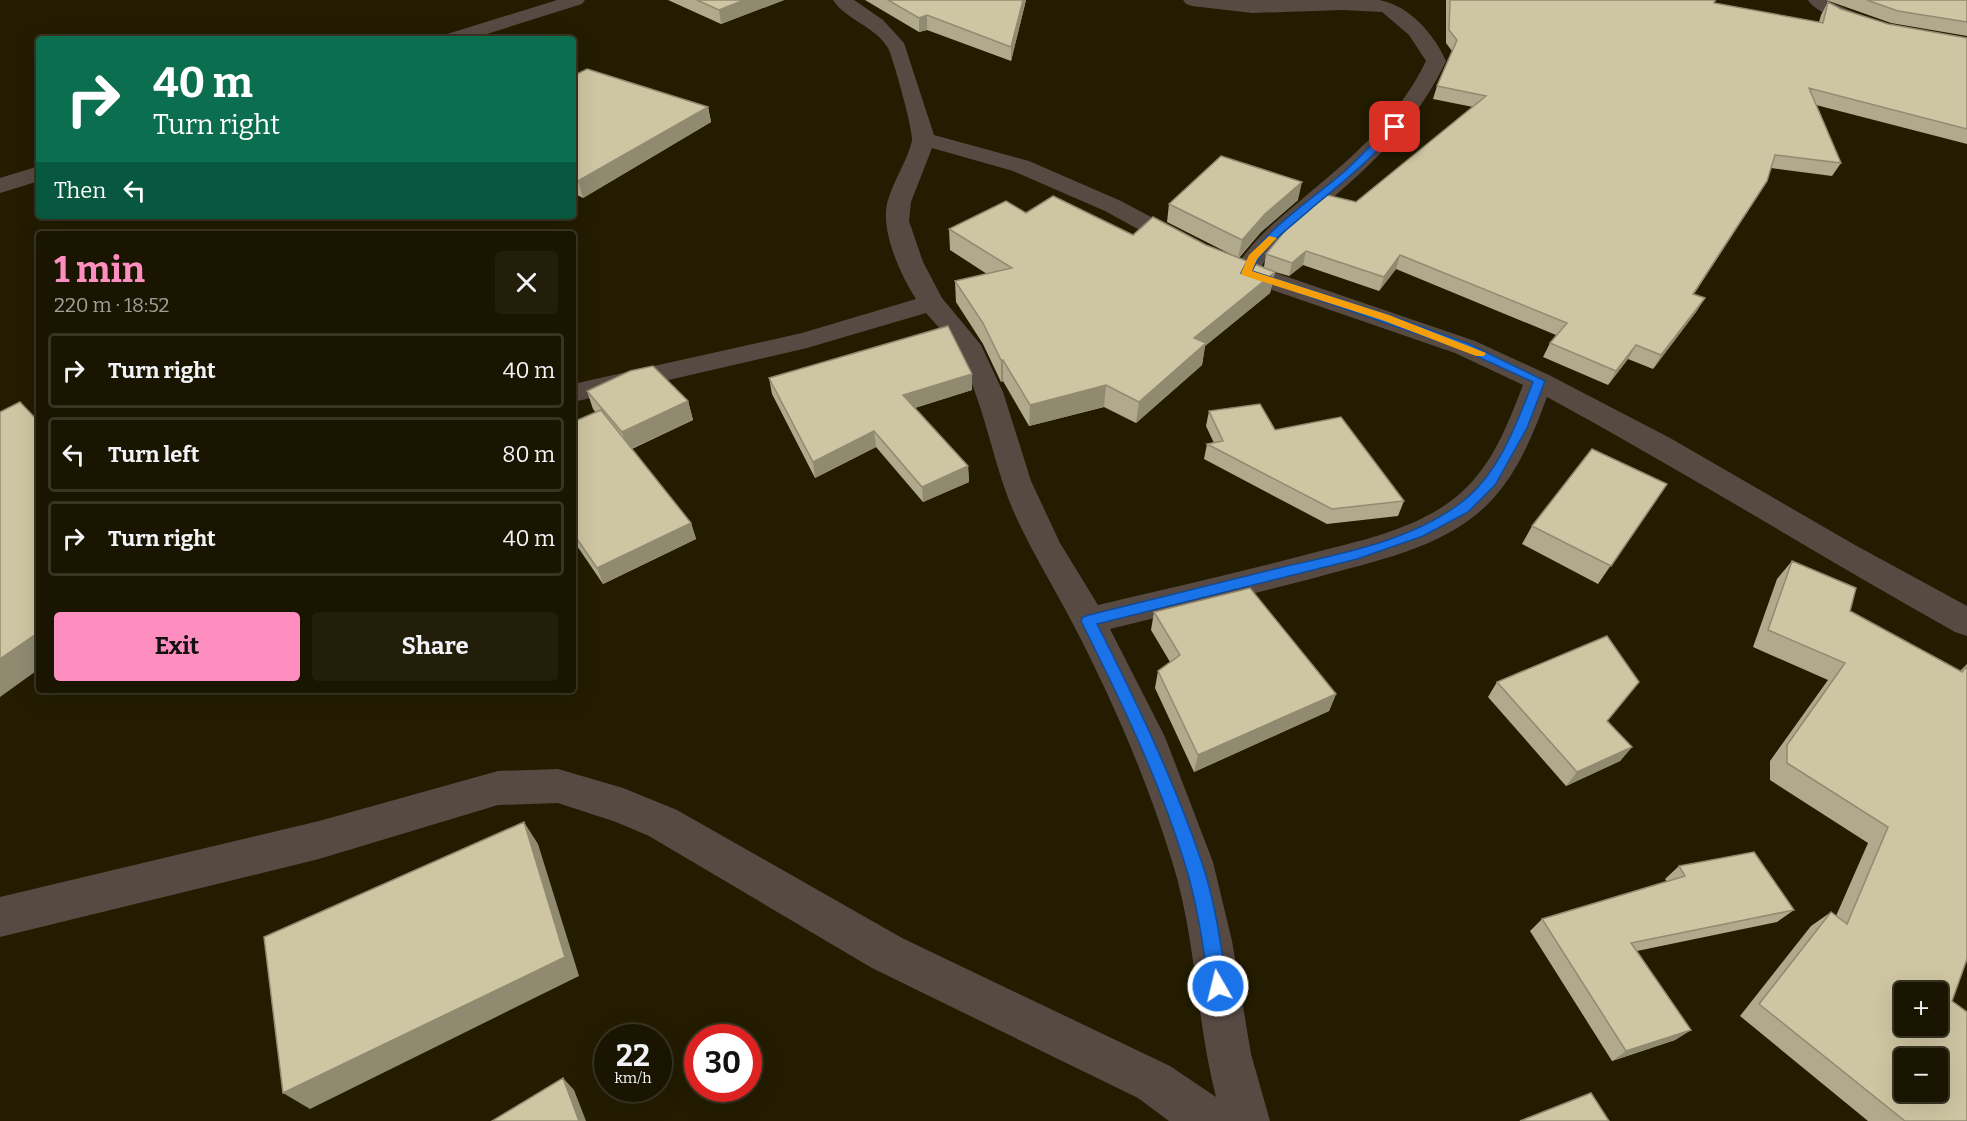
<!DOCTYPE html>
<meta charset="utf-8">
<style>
body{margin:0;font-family:Bitter,serif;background:#231e0a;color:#f1f3f6;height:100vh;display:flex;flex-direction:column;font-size:22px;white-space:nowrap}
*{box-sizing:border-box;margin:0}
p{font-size:20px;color:#9f9f99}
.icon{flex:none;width:33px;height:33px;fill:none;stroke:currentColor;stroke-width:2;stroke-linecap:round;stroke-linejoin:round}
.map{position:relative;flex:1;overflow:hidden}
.side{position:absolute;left:36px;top:231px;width:540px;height:462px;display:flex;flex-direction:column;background:#1a1500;border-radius:6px;box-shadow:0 6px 24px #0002,0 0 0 2px #383422}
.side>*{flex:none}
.hud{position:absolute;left:36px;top:36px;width:540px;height:183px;border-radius:6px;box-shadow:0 6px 24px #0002,0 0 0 2px #383422;background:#0b6e4f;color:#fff;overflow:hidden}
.controls{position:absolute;left:1894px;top:982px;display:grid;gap:12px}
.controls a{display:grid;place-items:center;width:54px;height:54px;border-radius:6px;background:#1a1500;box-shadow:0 6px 24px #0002,0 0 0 2px #383422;font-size:30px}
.speed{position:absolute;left:594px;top:1024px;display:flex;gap:12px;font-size:30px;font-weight:700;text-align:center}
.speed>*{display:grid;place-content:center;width:78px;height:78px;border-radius:50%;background:#1a1500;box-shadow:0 6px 24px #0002,0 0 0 2px #383422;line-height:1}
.speed small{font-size:15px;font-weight:400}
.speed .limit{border:9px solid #d22;background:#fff;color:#111}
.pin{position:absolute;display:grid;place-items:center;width:51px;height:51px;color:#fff;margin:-26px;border-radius:12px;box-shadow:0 3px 9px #0006}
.me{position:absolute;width:66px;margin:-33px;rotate:352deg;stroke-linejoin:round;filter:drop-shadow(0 0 4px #0008)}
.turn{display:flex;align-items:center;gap:21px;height:126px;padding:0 18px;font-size:27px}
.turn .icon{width:78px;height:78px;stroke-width:2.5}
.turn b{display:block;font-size:42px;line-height:51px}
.then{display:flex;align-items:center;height:57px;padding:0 18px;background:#0003;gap:12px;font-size:22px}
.round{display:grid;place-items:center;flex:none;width:63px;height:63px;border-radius:6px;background:#231e0a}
.summary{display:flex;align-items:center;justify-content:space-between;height:102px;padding:0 18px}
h1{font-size:36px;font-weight:700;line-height:45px;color:#fd8ebf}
.action{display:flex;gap:12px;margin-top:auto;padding:12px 18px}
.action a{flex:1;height:69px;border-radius:6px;background:#fd8ebf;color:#111;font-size:24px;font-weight:700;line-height:69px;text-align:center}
.action a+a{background:#231e0a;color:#f1f3f6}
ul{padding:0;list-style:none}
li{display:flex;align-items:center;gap:18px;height:75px;margin:0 12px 9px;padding:0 6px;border:3px solid #383422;border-radius:6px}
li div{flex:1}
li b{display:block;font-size:22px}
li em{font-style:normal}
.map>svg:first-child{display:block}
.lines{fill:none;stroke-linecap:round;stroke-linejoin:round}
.minor{fill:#574a42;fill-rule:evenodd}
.wall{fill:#b1a98b}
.shaded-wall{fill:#908a71}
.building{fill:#cec5a2;stroke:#908a71;stroke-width:1.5;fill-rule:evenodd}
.route{fill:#1a73e8;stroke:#114b97;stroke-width:1.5}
.slow{fill:#f59e0b}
</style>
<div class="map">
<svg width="1967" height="1121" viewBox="0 0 1967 1121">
<rect width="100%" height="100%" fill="#231c00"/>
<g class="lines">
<path class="minor" d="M557,0H585L582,4L471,39H441L444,35Z
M833,0H854L883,20L904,43L934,135L1029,161L1121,201L1194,240L1197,245L1194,250L1185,252L1176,250L1105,211L1013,171L932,148L911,202L909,221L923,262L942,298L981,345L1003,392L1031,481L1060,543L1098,605C1165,589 1233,574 1301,556C1357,541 1424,530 1467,487C1495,459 1509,421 1523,385L1455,353L1237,278L1220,271L1216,266L1220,261L1229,258L1240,261C1258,234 1284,215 1308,194C1355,155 1399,117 1426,61L1409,35L1382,12L1342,10L1252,13L1192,6L1186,4L1183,0H1379C1409,5 1434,34 1446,61C1419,119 1377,160 1329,201C1306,221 1274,240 1261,268L1475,341L1549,375L1670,438L1855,545L1967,606V636L1955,632C1818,555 1685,472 1547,397C1533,435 1517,475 1488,504C1444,548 1375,561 1318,577C1249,595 1180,612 1110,629L1165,737L1213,862L1232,941L1251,1054L1270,1121H1169L1138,1098L872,968L649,836L616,822L558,803L498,805L319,859L0,937V897L319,821L498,771L558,769L623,788L677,810L902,938L1170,1066L1216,1097C1196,1019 1196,937 1172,861C1147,780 1113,701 1074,626C1054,587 1031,551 1013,510C991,458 984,398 955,348C947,336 936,324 926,313L807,348L573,402V384L802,333L916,299C901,276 879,229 888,200C894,180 907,161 912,141C914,132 893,58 888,48C875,26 846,20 833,0Z
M1808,0H1826L1872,20L1874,24L1872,28C1858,31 1814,12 1808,0Z
M39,166V181L0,193V178Z"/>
</g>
<path class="wall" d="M668,0H784L721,24Z
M865,0H1026L1011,61L927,30L919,32Z
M1446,0H1716L1714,3L1819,22L1821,15L1828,2L1841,9L1888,24L1967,38V144L1816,105L1841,163L1832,176L1771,168L1767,181L1759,194L1694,294L1705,298L1696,312L1653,369L1628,359L1608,385L1543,357L1550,343L1556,335L1396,269L1379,291L1303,265L1289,276L1275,272L1270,293L1205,346L1202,365L1136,423L1104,407L1029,426L1003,381L1001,382L983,344L956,302L955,281L987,274L950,250L949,229L1026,213L1234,256L1167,222L1169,204L1298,200L1261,232L1239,258L1264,267L1266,254L1356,202L1473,107L1433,99L1437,86L1452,51L1446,43Z
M1826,0H1967V36L1891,23Z
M573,76L708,107L711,122L583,198L573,193Z
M972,374V390L915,408L968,466L969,482L923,502L876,447L815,478L772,394L769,378Z
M587,391L688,401L693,420L632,449L691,523L696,539L603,584L573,540V422L596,413L593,409Z
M1209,411L1275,430L1404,501L1398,516L1327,524L1204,459L1207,444L1214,443L1206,426Z
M1667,484L1598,584L1522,544L1532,526Z
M1792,561L1850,611L1960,671L1967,664V959L1952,1001L1967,1121H1868L1740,1016L1811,926L1831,912L1836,916L1868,843L1770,780V761L1828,680L1753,647L1777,579Z
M1154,612L1336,694L1329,711L1194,772L1155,688L1158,671L1170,662L1151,630Z
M1497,682L1608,721L1632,747L1620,761L1566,786L1488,697Z
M1679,866L1794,910L1777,922L1637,951L1691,1030L1675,1040L1612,1061L1530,931L1542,919L1667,882L1665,879Z"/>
<path class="shaded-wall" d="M744,0H784L721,24L719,10Z
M1023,0H1026L1011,61V47Z
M927,15V30L919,32V18Z
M708,107L711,122L583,198L578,181Z
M1767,181L1759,194L1685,308L1693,294Z
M1302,182L1298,200L1261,232L1238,258L1242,240L1265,214Z
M1306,251L1303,265L1289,276L1292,263Z
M1400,255L1396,269L1379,291L1384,277Z
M1275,272L1270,293L1205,346L1202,365L1136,423L1139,402L1194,338Z
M1705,298L1696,312L1653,369L1661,355Z
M1636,345L1628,359L1608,385L1616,371Z
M1001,360H1003V381L1001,382Z
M972,374V390L904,411L903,395Z
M1106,385L1104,407L1029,426L1030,405Z
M688,401L693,420L628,450L622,432Z
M874,431L876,447L815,478L813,462Z
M968,466L969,482L923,502L922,487Z
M691,523L696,539L603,584L597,568Z
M39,632V669L0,697V659Z
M1336,694L1329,711L1194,772L1198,755Z
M1632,747L1620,761L1566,786L1577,772Z
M524,822L538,844L579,976L310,1109L283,1093Z
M1691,1030L1675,1040L1612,1061L1626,1051Z
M563,1078L574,1090L586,1121H579Z"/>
<path class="building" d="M697,0H744L719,10Z
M888,0H1023L1011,47L927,15L919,18Z
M1450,0H1715L1714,3L1823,23L1828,2L1841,9L1888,24L1967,38V129L1809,88L1841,163L1775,155L1767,181L1693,294L1705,298L1661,355L1636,345L1616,371L1550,343L1567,323L1400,255L1384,277L1306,251L1292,263L1266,254L1288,227L1327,195L1356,202L1486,96L1437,86L1457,40L1449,30Z
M1867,0H1967V22L1898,11Z
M587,69L708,107L578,181L573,179V76Z
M1221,156L1302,182L1265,214L1242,240L1169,204Z
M1053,196L1133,235L1153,217L1206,245L1275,272L1194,338L1206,343L1139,402L1106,385L1030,405L1003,360H1001L983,323L955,281L1012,268L949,229L1006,201L1026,213Z
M948,326L972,374L903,395L968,466L922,487L874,431L813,462L769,378Z
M653,366L688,401L622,432L587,391L630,371Z
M20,402L39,422V632L0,659V412Z
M1260,404L1275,430L1341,417L1404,501L1332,509L1207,444L1223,441L1209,411Z
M601,410L691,523L597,568L573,533V422Z
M1592,449L1667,484L1611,566L1532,526Z
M1792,561L1856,588L1850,611L1962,672L1967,666V959L1952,1001L1967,1012V1121H1905L1759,1004L1831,912L1847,924L1888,827L1787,763V745L1845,663L1768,630ZM1905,993H1938V1026H1905ZM1905,1059H1938V1092H1905Z
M1250,588L1336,694L1198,755L1158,671L1180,655L1154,612Z
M1607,636L1639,682L1607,721L1632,747L1577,772L1497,682Z
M524,822L565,957L283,1093L264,937Z
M1754,852L1794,910L1631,943L1691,1030L1626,1051L1542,919L1685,876L1679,866Z
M563,1078L579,1121H492Z
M1591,1093L1609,1121H1520Z"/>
<path class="route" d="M1391,125L1399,127C1374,157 1343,182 1313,207C1292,226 1263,245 1252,271L1389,315L1469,344L1545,381L1527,428L1495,485L1468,512L1423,536L1357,559L1097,624C1136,701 1173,778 1201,860C1215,900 1221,945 1227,986L1224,993L1218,996L1212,993L1209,986C1203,945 1197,901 1184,861C1158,777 1120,699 1081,621L1083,617L1089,615C1152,600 1215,584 1279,568C1339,554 1407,542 1458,505C1498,477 1516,425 1533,382L1461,349L1241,273C1259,232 1312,200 1345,171C1361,156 1376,140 1391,125Z"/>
<path class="slow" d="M1269,236L1277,238L1257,259L1252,271L1389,315L1486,353L1484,356H1476L1382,320L1242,275L1241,273L1249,255Z"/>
</svg>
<div class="controls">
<a>+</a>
<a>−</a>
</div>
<div class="speed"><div>22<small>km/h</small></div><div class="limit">30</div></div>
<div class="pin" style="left:1395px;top:127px;background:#d93025"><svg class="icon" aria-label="arrive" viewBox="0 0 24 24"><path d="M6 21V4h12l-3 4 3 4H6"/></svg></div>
<svg class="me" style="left:1218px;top:986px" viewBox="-20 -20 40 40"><circle r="17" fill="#1a73e8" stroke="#fff" stroke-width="3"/><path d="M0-11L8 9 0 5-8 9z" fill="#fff"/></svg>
<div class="hud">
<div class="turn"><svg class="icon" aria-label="right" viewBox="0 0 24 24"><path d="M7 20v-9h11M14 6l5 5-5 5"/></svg><div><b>40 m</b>Turn right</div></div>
<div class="then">Then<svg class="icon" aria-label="left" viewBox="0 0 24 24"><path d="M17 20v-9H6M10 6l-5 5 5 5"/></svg></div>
</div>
<section class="side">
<div class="summary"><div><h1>1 min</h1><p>220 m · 18:52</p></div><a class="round"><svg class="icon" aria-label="close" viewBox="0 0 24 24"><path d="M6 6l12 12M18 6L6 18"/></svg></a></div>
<ul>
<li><svg class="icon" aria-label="right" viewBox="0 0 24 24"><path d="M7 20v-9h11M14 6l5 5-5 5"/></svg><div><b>Turn right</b></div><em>40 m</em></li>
<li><svg class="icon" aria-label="left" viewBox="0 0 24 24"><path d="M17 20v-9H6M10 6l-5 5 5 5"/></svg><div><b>Turn left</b></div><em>80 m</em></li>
<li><svg class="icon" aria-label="right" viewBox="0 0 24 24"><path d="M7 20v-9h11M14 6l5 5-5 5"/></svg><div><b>Turn right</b></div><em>40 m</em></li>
</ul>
<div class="action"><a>Exit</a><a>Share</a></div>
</section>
</div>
